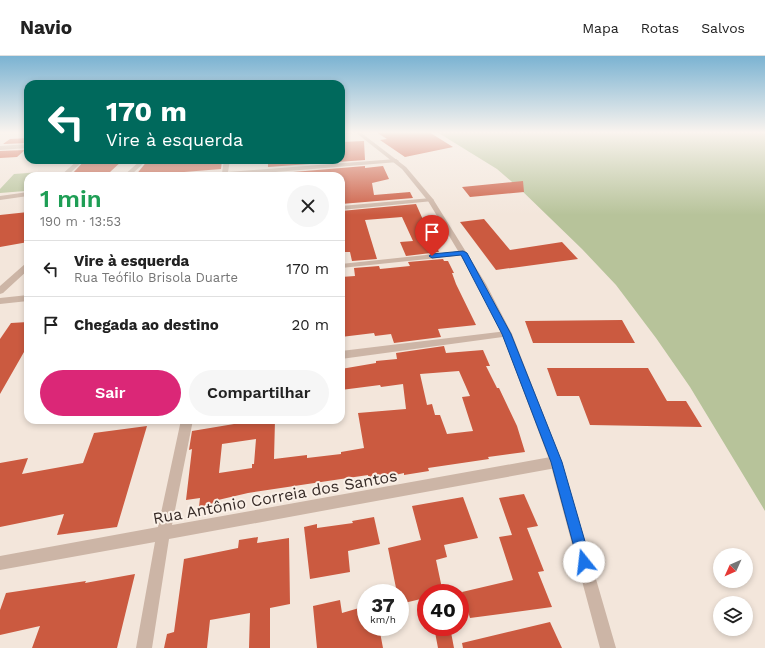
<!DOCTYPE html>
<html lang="pt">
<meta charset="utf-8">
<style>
body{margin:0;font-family:"Work Sans",sans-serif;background:#f6f6f6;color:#222;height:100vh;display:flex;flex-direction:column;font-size:15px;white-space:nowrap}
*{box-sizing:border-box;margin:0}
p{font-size:13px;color:#767676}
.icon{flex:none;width:22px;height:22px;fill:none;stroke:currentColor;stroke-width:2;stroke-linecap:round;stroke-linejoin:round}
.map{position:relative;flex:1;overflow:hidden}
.side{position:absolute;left:24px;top:116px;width:321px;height:252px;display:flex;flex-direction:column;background:#fff;border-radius:12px;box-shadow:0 2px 6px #0003}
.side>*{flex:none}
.guide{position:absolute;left:24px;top:24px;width:321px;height:84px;border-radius:12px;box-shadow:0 2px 6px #0003;background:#00695c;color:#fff;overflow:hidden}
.needle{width:26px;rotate:225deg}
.controls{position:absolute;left:713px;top:492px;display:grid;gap:8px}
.controls a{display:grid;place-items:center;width:40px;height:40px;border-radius:50%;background:#fff;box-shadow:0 2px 6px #0003;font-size:20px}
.speed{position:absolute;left:357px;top:528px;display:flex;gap:8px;font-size:20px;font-weight:700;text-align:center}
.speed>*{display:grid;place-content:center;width:52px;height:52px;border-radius:50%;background:#fff;box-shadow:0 2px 6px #0003;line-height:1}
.speed small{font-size:10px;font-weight:400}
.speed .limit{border:6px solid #d22;background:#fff;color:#111}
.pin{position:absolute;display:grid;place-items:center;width:34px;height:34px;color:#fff;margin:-41px -17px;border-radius:50% 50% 50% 0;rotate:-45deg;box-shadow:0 0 4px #0007}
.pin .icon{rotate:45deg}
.me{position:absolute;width:44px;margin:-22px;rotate:344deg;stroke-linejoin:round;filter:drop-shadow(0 0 3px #0008)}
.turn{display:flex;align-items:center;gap:14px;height:84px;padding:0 16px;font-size:18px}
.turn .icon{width:52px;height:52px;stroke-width:2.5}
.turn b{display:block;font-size:28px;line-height:34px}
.round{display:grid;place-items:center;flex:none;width:42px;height:42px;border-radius:21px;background:#f6f6f6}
.summary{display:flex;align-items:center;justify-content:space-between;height:68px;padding:0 16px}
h1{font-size:24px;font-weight:600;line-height:30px;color:#1e9e55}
.primary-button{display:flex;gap:8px;margin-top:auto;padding:8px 16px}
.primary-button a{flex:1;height:46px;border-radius:24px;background:#db2777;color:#fff;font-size:16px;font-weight:600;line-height:46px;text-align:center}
.primary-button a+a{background:#f6f6f6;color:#222}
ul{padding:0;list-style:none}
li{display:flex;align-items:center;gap:12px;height:56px;padding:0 16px;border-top:1px solid #e0e0e0}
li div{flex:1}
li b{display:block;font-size:15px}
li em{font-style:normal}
header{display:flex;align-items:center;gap:24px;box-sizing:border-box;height:56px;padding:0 20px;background:#fff;border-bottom:1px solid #e0e0e0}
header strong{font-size:19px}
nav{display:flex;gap:22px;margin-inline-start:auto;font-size:14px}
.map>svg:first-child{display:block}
.green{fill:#b7c39a}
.building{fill:#cb5a40;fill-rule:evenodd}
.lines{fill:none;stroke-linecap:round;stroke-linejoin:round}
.minor{fill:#ccb5a6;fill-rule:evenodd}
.tertiary{fill:#ccb5a6;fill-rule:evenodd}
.route{fill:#1a73e8;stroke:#114b97}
.labels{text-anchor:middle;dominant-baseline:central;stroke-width:4;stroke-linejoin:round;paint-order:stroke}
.near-street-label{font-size:16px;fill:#372b27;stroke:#faf0e7}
</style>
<header>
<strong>Navio</strong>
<nav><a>Mapa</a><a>Rotas</a><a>Salvos</a></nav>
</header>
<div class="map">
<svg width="765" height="592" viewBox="0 0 765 592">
<rect width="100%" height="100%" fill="#f3e6db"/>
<path class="green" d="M437,76H765V455L690,331L656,282L616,229L582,193L518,131L497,113Z
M41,116L38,120H28V132L25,135L0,137V133L14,118Z"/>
<path class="building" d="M376,76H429L453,91L405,101L380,84L387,83Z
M28,82V87L3,88L10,83Z
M364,85L365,104L268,111V105L341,104V86Z
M25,94L17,101L0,102V95Z
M85,104H123L110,116L73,117Z
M148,104H222L221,113L135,120Z
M365,110V112L383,110L389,123L372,127L374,139L410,136L413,142L341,148V120H270L269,118Z
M523,125L524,136L470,141L462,131Z
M416,148L424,166H429L436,180L432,181L439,196L406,200L400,186L413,185L402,161L365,164L377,203L352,205L350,196H344L341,184V155Z
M28,156V186L0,191V159Z
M484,163L510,194L562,186L578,203L496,214L460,166Z
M443,203L444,205H448L454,217H452L456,228L476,269L438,273L441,281L394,287L391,278L375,280L374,277L341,281V221L355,220L354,212L379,210L380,213L410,210L408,206Z
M622,264L635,287H533L525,265Z
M28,266V289L0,338V283L11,267Z
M444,290L446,297L483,294L490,310H486L497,332H499L517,370L525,396L488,401L489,403L428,412L429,415L404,419V417L369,425L368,419L248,437L218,444V448L199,451L200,442L186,444L192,393L189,394L192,375L234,368V364H275L274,403L307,399V402L341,398V396L364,392L358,357L406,353L403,328L381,331L380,329L341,334V313L376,307V305L397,303L396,297ZM459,315L470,340L462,341L473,375L447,378L440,359H435L432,348L427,349L420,318ZM256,383L254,408H252V412L219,417L222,388Z
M547,312H648L667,345H686L702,371L590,369L579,340H557Z
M147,370L117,471L57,479L64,458L0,471V407L28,402L22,418L83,407L94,377Z
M524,438L538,470L527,472L544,515L538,516L552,551L470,562L462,536L513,524L499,481L512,479L499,442Z
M463,441L478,482L444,489L447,501L436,504L443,537H424L425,542L400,548V537H397L388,492L421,484L412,450Z
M374,461L380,488L348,495L350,516L310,523L304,471L317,468V472L353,467L352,465Z
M258,481L257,487L289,482L290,548L270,552V592H249L250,557L210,564L207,592H164L167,578L174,576L184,503L238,492L239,484Z
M135,518L117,592H32L40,570L0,579V554L6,537L86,525L85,527Z
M340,544L342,557L366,550V571H379L383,592H317L313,550Z
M550,566L562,592H463L462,587Z
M434,571H450L454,592H438Z"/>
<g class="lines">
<path class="minor" d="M341,76H361L341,79Z
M28,88V92L0,94V90Z
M396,103L399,105L398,106L227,120H197L200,118L222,117L224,104H230L228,116Z
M78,104H84L67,120H60Z
M141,104H147L130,120H123Z
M28,136V140L0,144V140Z
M431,142L434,144L433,145L341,154V150Z
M463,195H466V199L341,212V208Z
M25,208H28V214L3,237L0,238V230Z
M28,239V245L0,248V242Z
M507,275L510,276L512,278L510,280L341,303V295Z
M181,364H193L172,469L556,400L560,402L562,406L560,410L556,412L169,483L152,592H136L155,486L0,514V500L158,471Z"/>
<path class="tertiary" d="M355,76H360L406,111L433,143L486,228L512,278L562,406L616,592H600L550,406L502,278L478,228L428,145L402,113Z"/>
</g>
<linearGradient id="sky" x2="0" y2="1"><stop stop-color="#7bb3d2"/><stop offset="0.48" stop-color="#faf4ef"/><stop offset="1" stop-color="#faf4ef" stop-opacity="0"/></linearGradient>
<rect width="765" height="159" fill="url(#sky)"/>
<path class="route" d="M463,195L467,197L511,278L562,406L591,506L589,511L584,513L580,511L578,506L551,406L502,278L461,199L432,202L429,200L432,198Z"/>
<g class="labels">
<g class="near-street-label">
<text transform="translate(275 441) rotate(-10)">Rua Antônio Correia dos Santos</text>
</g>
</g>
</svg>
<div class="controls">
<a><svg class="needle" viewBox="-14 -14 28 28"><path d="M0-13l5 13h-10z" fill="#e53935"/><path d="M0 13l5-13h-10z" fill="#767676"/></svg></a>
<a><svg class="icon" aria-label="layers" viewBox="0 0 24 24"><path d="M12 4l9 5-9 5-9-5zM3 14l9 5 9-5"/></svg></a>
</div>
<div class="speed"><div>37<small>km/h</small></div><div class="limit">40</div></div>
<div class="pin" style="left:432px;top:200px;background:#d93025"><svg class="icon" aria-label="arrive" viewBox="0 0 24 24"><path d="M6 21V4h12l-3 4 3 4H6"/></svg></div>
<svg class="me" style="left:584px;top:506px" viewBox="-20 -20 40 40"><circle r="19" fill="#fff"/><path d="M0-13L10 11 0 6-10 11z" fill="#1a73e8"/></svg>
<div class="guide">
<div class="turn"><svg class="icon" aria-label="left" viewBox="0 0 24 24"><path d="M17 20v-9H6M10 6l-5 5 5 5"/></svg><div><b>170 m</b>Vire à esquerda</div></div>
</div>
<section class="side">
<div class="summary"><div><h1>1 min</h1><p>190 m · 13:53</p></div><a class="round"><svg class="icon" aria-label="close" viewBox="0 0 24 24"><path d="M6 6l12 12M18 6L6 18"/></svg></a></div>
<ul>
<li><svg class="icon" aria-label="left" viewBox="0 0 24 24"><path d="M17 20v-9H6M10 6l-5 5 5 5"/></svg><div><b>Vire à esquerda</b><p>Rua Teófilo Brisola Duarte</p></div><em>170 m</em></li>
<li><svg class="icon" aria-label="arrive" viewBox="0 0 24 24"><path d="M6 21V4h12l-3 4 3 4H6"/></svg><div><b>Chegada ao destino</b></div><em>20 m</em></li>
</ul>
<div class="primary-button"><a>Sair</a><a>Compartilhar</a></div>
</section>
</div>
